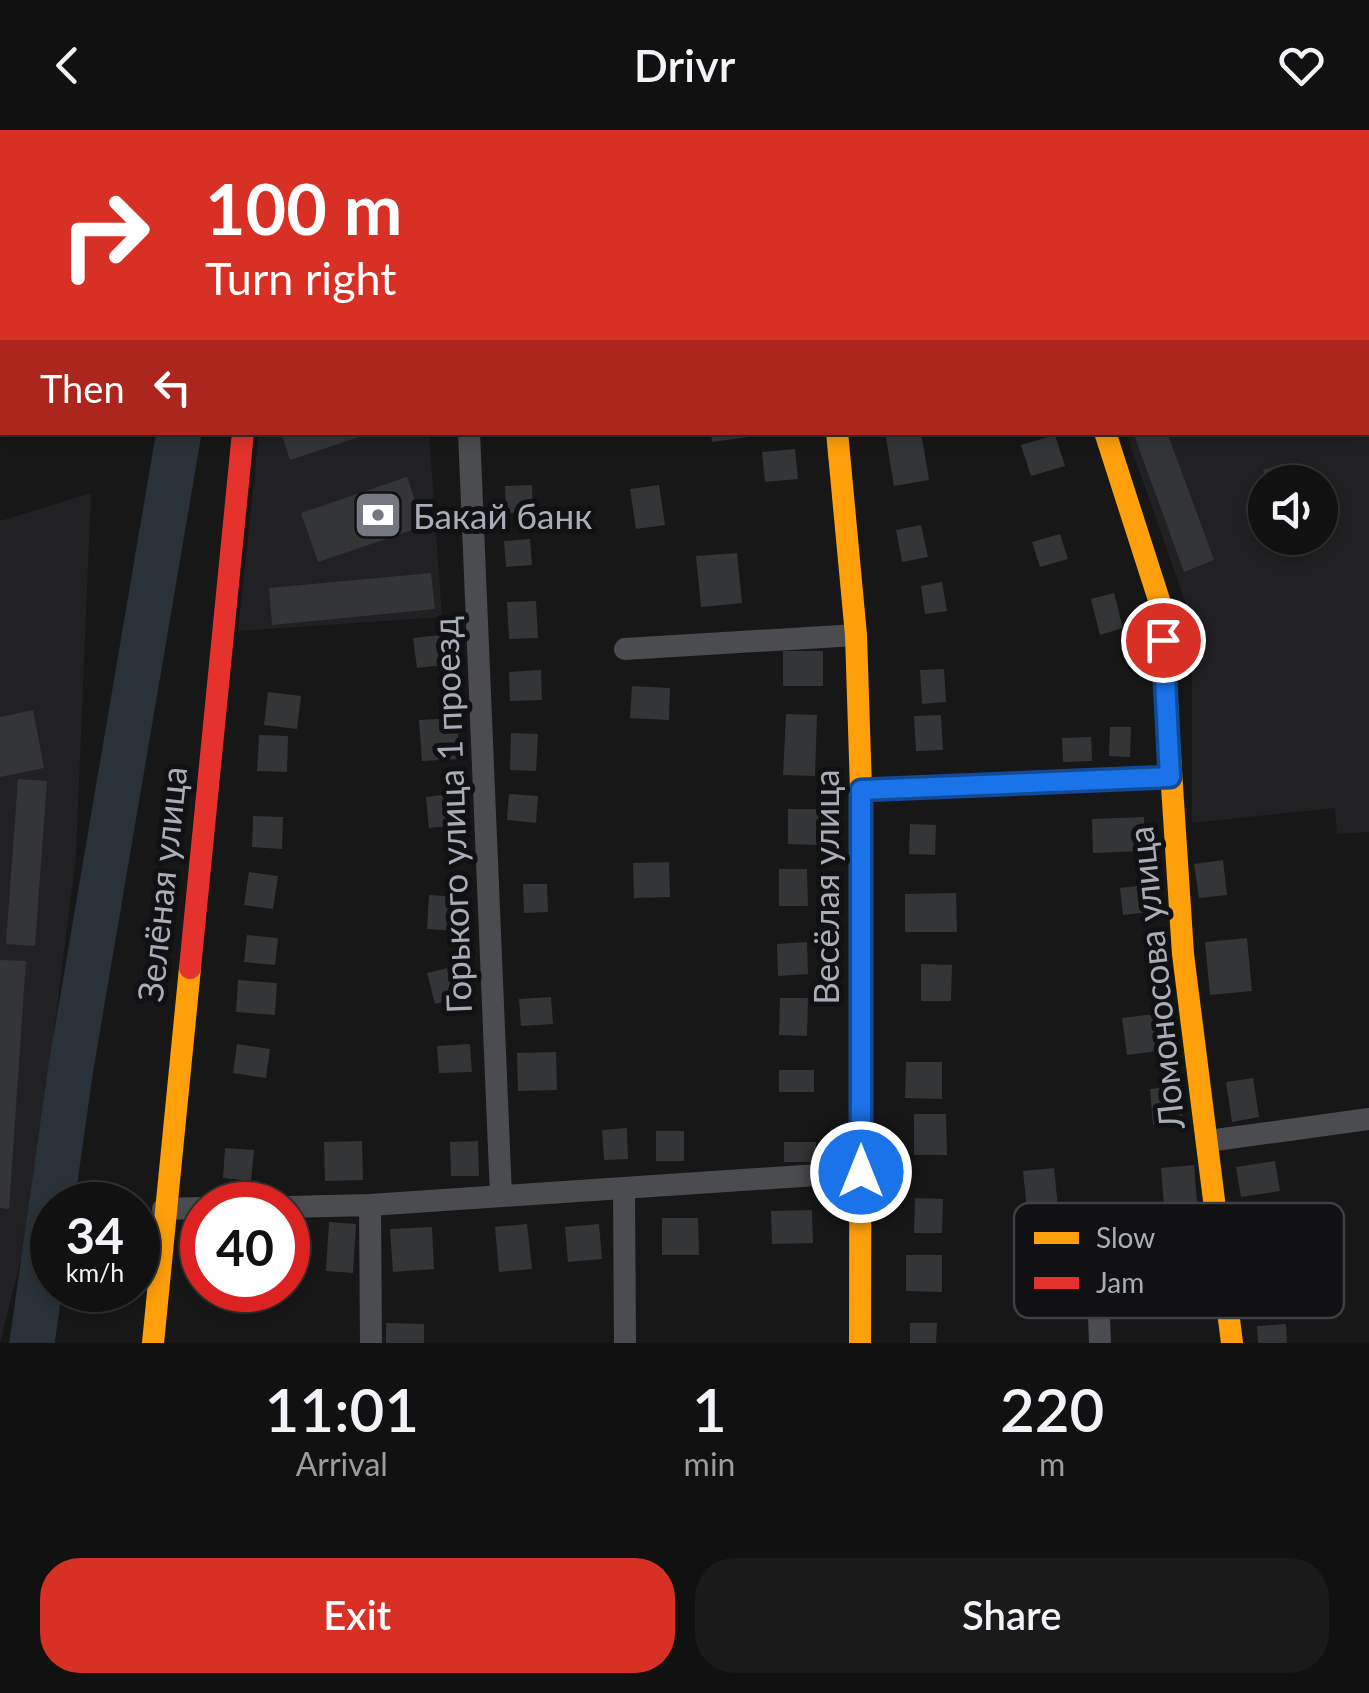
<!DOCTYPE html>
<meta charset="utf-8">
<style>
body{margin:0;font-family:Lato,sans-serif;background:#1a1a1a;color:#f1f3f6;height:100vh;display:flex;flex-direction:column;font-size:38px;white-space:nowrap}
*{box-sizing:border-box;margin:0}
p{font-size:32px;color:#9c9d9f}
.icon{flex:none;width:55px;height:55px;fill:none;stroke:currentColor;stroke-width:2;stroke-linecap:round;stroke-linejoin:round}
.map{position:relative;height:1213px;overflow:hidden}
.side{display:flex;flex-direction:column;background:#111;flex:1}
.side>*{flex:none}
.guide{position:absolute;left:0px;top:0px;width:1370px;height:305px;box-shadow:0 5px 15px #0003,0 0 0 2px #303131;background:#d93025;color:#fff;overflow:hidden}
.controls{position:absolute;left:1248px;top:335px;display:grid;gap:20px}
.controls a{display:grid;place-items:center;width:90px;height:90px;border-radius:50%;background:#111;box-shadow:0 5px 15px #0003,0 0 0 2px #303131;font-size:50px}
.speed{position:absolute;left:30px;top:1052px;display:flex;gap:20px;font-size:50px;font-weight:700;text-align:center}
.speed>*{display:grid;place-content:center;width:130px;height:130px;border-radius:50%;background:#111;box-shadow:0 5px 15px #0003,0 0 0 2px #303131;line-height:1}
.speed small{font-size:25px;font-weight:400}
.speed .limit{border:15px solid #d22;background:#fff;color:#111}
.pin{position:absolute;display:grid;place-items:center;width:85px;height:85px;color:#fff;margin:-42px;border:5px solid #fff;border-radius:50%;box-shadow:0 2px 10px #0007}
.me{position:absolute;width:110px;margin:-55px;rotate:0deg;stroke-linejoin:round;filter:drop-shadow(0 0 8px #0008)}
.turn{display:flex;align-items:center;gap:35px;height:210px;padding:0 40px;font-size:45px}
.turn .icon{width:130px;height:130px;stroke-width:2.5}
.turn b{display:block;font-size:70px;line-height:85px}
.then{display:flex;align-items:center;height:95px;padding:0 40px;background:#0003;gap:20px;font-size:38px}
.eta{display:flex;justify-content:space-evenly;align-items:center;height:170px;text-align:center}
.eta b{font-size:60px;font-weight:600;line-height:70px}
.primary-button{display:flex;gap:20px;margin-top:auto;padding:20px 40px}
.primary-button a{flex:1;height:115px;border-radius:40px;background:#d93025;color:#fff;font-size:40px;font-weight:600;line-height:115px;text-align:center}
.primary-button a+a{background:#1a1a1a;color:#f1f3f6}
header{display:flex;justify-content:space-between;align-items:center;height:130px;padding:0 40px;background:#111;font-size:45px;font-weight:600}
.map>svg:first-child{display:block}
.built{fill:#212124;fill-rule:evenodd}
.lines{fill:none;stroke-linecap:round;stroke-linejoin:round}
.canal{stroke:#2a3239;stroke-width:25}
.river{stroke:#2a3239;stroke-width:45}
.building{fill:#343537}
.path{stroke:#4d4e52;stroke-width:5;stroke-dasharray:5 8;stroke-linecap:butt}
.lane{stroke:#4b4c50;stroke-width:11}
.street{stroke:#4b4c50;stroke-width:22}
.slow{stroke:#ff9f0a;stroke-width:22}
.jam{stroke:#e5322d;stroke-width:22}
.route-casing{stroke:#114b97;stroke-width:25}
.route{stroke:#1a73e8;stroke-width:18}
.labels{text-anchor:middle;dominant-baseline:central;stroke-width:10;stroke-linejoin:round;paint-order:stroke}
.poi-label{font-size:35px;fill:#a8adb8;stroke:#111113;text-anchor:start}
.street-label{font-size:35px;fill:#a8adb8;stroke:#111113}
.key{fill:#111113;stroke:#3e4045;stroke-width:2.5}
.key-label{font-size:28px;fill:#a8adb8}
</style>
<header><svg class="icon" aria-label="back" viewBox="0 0 24 24"><path d="M15 5l-7 7 7 7"/></svg>Drivr<svg class="icon" aria-label="heart" viewBox="0 0 24 24"><path d="M12 20l-8-8c-3-5 5-10 8-4 3-6 11-1 8 4z"/></svg></header>
<div class="map">
<svg width="1369" height="1213" viewBox="0 0 1369 1213">
<rect width="100%" height="100%" fill="#171717"/>
<path class="built" d="M1123,0H1369V702L1337,704L1335,678L1192,693V491L1126,303L1368,302V2H1116ZM1265,352H1320V408H1265Z
M259,303H429L442,487L238,501Z
M91,363L76,725L31,1089L0,1213V391Z"/>
<g class="lines">
<path class="canal" d="M406,2L414,0"/>
<path class="river" d="M32,1213L71,937L179,302"/>
</g>
<path class="building" d="M281,302H370L371,303L290,330Z
M711,302H763V305L712,312Z
M885,302H921L929,350L894,356Z
M1133,302H1167L1214,430L1184,442Z
M1055,305L1065,336L1031,346L1021,315Z
M795,319L798,349L765,352L762,322Z
M1282,334L1287,352H1267L1263,340Z
M407,347L424,396L318,432L301,383Z
M532,355L533,382L506,383L505,356Z
M659,355L665,395L636,399L630,359Z
M921,395L928,427L902,432L896,400Z
M1060,404L1068,429L1040,437L1032,412Z
M530,409L532,435L506,437L504,411Z
M737,423L742,473L701,477L696,426Z
M431,443L435,479L272,495L269,458Z
M942,452L947,481L925,484L921,456Z
M1114,463L1123,498L1100,505L1091,469Z
M536,471L538,508L509,509L507,472Z
M449,504L452,534L417,538L413,508Z
M783,521H823V556H783Z
M944,539L946,572L922,574L920,540Z
M541,540L542,570L510,571L509,542Z
M632,556L670,558L669,590L630,588Z
M268,562L301,566L297,599L264,595Z
M33,580L44,638L0,647V587Z
M786,584L817,585L815,646L783,645Z
M941,585L943,620L916,621L914,586Z
M457,588L459,629L422,631L419,590Z
M1110,597H1131L1130,627L1109,626Z
M511,603L538,604L536,641L510,640Z
M259,605L288,606L287,642L257,641Z
M1091,607L1092,631L1063,632L1062,608Z
M18,649L47,651L35,816L6,814Z
M458,663L461,695L429,698L426,667Z
M509,664L538,666L536,693L507,690Z
M788,679H820L819,715L788,714Z
M253,686L283,687L282,719L252,717Z
M1144,687L1145,721L1093,723L1092,689Z
M910,694L936,695L935,725L909,724Z
M1223,730L1227,765L1199,768L1194,734Z
M669,732L670,767L634,768L633,733Z
M779,739H807L808,776H779Z
M249,742L278,746L273,779L244,775Z
M523,754H547L548,782L524,783Z
M1146,755L1148,782L1123,785L1120,758Z
M956,763L957,802H905V764Z
M429,765L462,767L460,801L427,799Z
M247,805L278,808L275,835L244,832Z
M1247,808L1252,861L1210,865L1205,812Z
M807,812L808,844L778,846L777,814Z
M0,830L26,831L9,1079L0,1078Z
M921,834L952,835L951,871H921Z
M460,835L468,865L435,874L427,843Z
M238,850L277,853L275,885L236,882Z
M551,867L553,894L521,896L519,869Z
M780,868H808L807,906L779,905Z
M1162,883L1166,920L1127,925L1122,888Z
M237,914L270,919L266,948L233,943Z
M470,914L472,942L439,943L437,916Z
M556,922L557,960L518,961L517,923Z
M906,932H942V969L905,968Z
M779,940H814V962H779Z
M1253,948L1259,987L1232,992L1226,952Z
M1179,956L1183,992L1153,995L1150,959Z
M914,984H946L947,1025H914Z
M627,998L628,1029L604,1030L602,1000Z
M656,1001H684V1031H656Z
M362,1011L363,1050L325,1051L324,1012Z
M478,1011L479,1046H451L450,1012Z
M784,1012H816V1032H784Z
M225,1018L254,1020L251,1051L223,1048Z
M1275,1031L1280,1061L1241,1067L1236,1037Z
M1194,1035L1197,1074L1164,1077L1161,1038Z
M1054,1038L1059,1088L1028,1091L1023,1041Z
M915,1068L943,1069L942,1103H914Z
M812,1080L813,1113L772,1114L771,1081Z
M662,1088H698L699,1125H662Z
M329,1092L356,1094L353,1143L326,1141Z
M527,1094L532,1139L499,1142L495,1097Z
M599,1094L602,1129L568,1132L565,1097Z
M432,1097L434,1139L393,1142L390,1099Z
M906,1125H942V1162L906,1161Z
M386,1193L424,1194V1213H386Z
M910,1193H937L936,1213H910Z
M1286,1194L1287,1213H1258L1257,1196Z"/>
<g class="lines">
<path class="path" d="M505,2L513,0
M780,2L788,0
M0,176L2,175
M0,276L2,275"/>
<path class="lane" d="M301,2L302,0
M0,152L2,151"/>
<path class="street" d="M73,0L74,2
M974,0L976,2
M469,302L501,1066
M625,519L856,505
M861,660L1170,647
M1208,1011L1369,989
M624,1058L625,1213
M370,1075L371,1213
M288,1077L370,1075L861,1042
M163,1079L202,1078
M1098,1158L1100,1213"/>
<path class="slow" d="M644,2L651,0
M837,302L856,505L861,660L860,1213
M1105,302L1160,473L1183,824L1232,1213
M153,1213L190,838"/>
<path class="jam" d="M0,227L2,226
M190,838L243,302"/>
</g>
<g class="lines">
<g class="route-casing">
<path id="route" d="M861,1042V660L1170,647L1163,510"/>
</g>
<use href="#route" class="route"/>
</g>
<defs>
<g id="bank-square" transform="scale(2.5)"><rect x="-9" y="-9" width="18" height="18" rx="4" fill="#757880" stroke="#111113"/><path d="M-6-4H6V4H-6ZM0-2.3a2.3 2.3 0 1 0 0 4.6a2.3 2.3 0 1 0 0-4.6Z" fill="#fff"/></g>
</defs>
<g fill-rule="evenodd">
<use href="#bank-square" x="378" y="385"/>
</g>
<g class="labels">
<g class="poi-label">
<text x="413" y="385">Бакай банк</text>
</g>
<g class="street-label">
<text transform="translate(451 685) rotate(-92)">Горького улица 1 проезд</text>
<text transform="translate(161 754) rotate(-84)">Зелёная улица</text>
<text transform="translate(825 757) rotate(-90)">Весёлая улица</text>
<text transform="translate(1155 848) rotate(-96)">Ломоносова улица</text>
</g>
</g>
<rect x="1014" y="1073" width="330" height="115" rx="15" class="key"/>
<rect x="1034" y="1102" width="45" height="12" fill="#ff9f0a"/>
<rect x="1034" y="1147" width="45" height="12" fill="#e5322d"/>
<g class="key-label">
<text x="1096" y="1118">Slow</text>
<text x="1096" y="1163">Jam</text>
</g>
</svg>
<div class="controls">
<a><svg class="icon" aria-label="sound" viewBox="0 0 24 24"><path d="M4 9h4l5-4v14l-5-4H4zM17 9q2 3 0 6"/></svg></a>
</div>
<div class="speed"><div>34<small>km/h</small></div><div class="limit">40</div></div>
<div class="pin" style="left:1163px;top:510px;background:#d93025"><svg class="icon" aria-label="arrive" viewBox="0 0 24 24"><path d="M6 21V4h12l-3 4 3 4H6"/></svg></div>
<svg class="me" style="left:861px;top:1042px" viewBox="-20 -20 40 40"><circle r="17" fill="#1a73e8" stroke="#fff" stroke-width="3"/><path d="M0-11L8 9 0 5-8 9z" fill="#fff"/></svg>
<div class="guide">
<div class="turn"><svg class="icon" aria-label="right" viewBox="0 0 24 24"><path d="M7 20v-9h11M14 6l5 5-5 5"/></svg><div><b>100 m</b>Turn right</div></div>
<div class="then">Then<svg class="icon" aria-label="left" viewBox="0 0 24 24"><path d="M17 20v-9H6M10 6l-5 5 5 5"/></svg></div>
</div>
</div>
<section class="side">
<div class="eta">
<div><b>11:01</b><p>Arrival</p></div>
<div><b>1</b><p>min</p></div>
<div><b>220</b><p>m</p></div>
</div>
<div class="primary-button"><a>Exit</a><a>Share</a></div>
</section>
